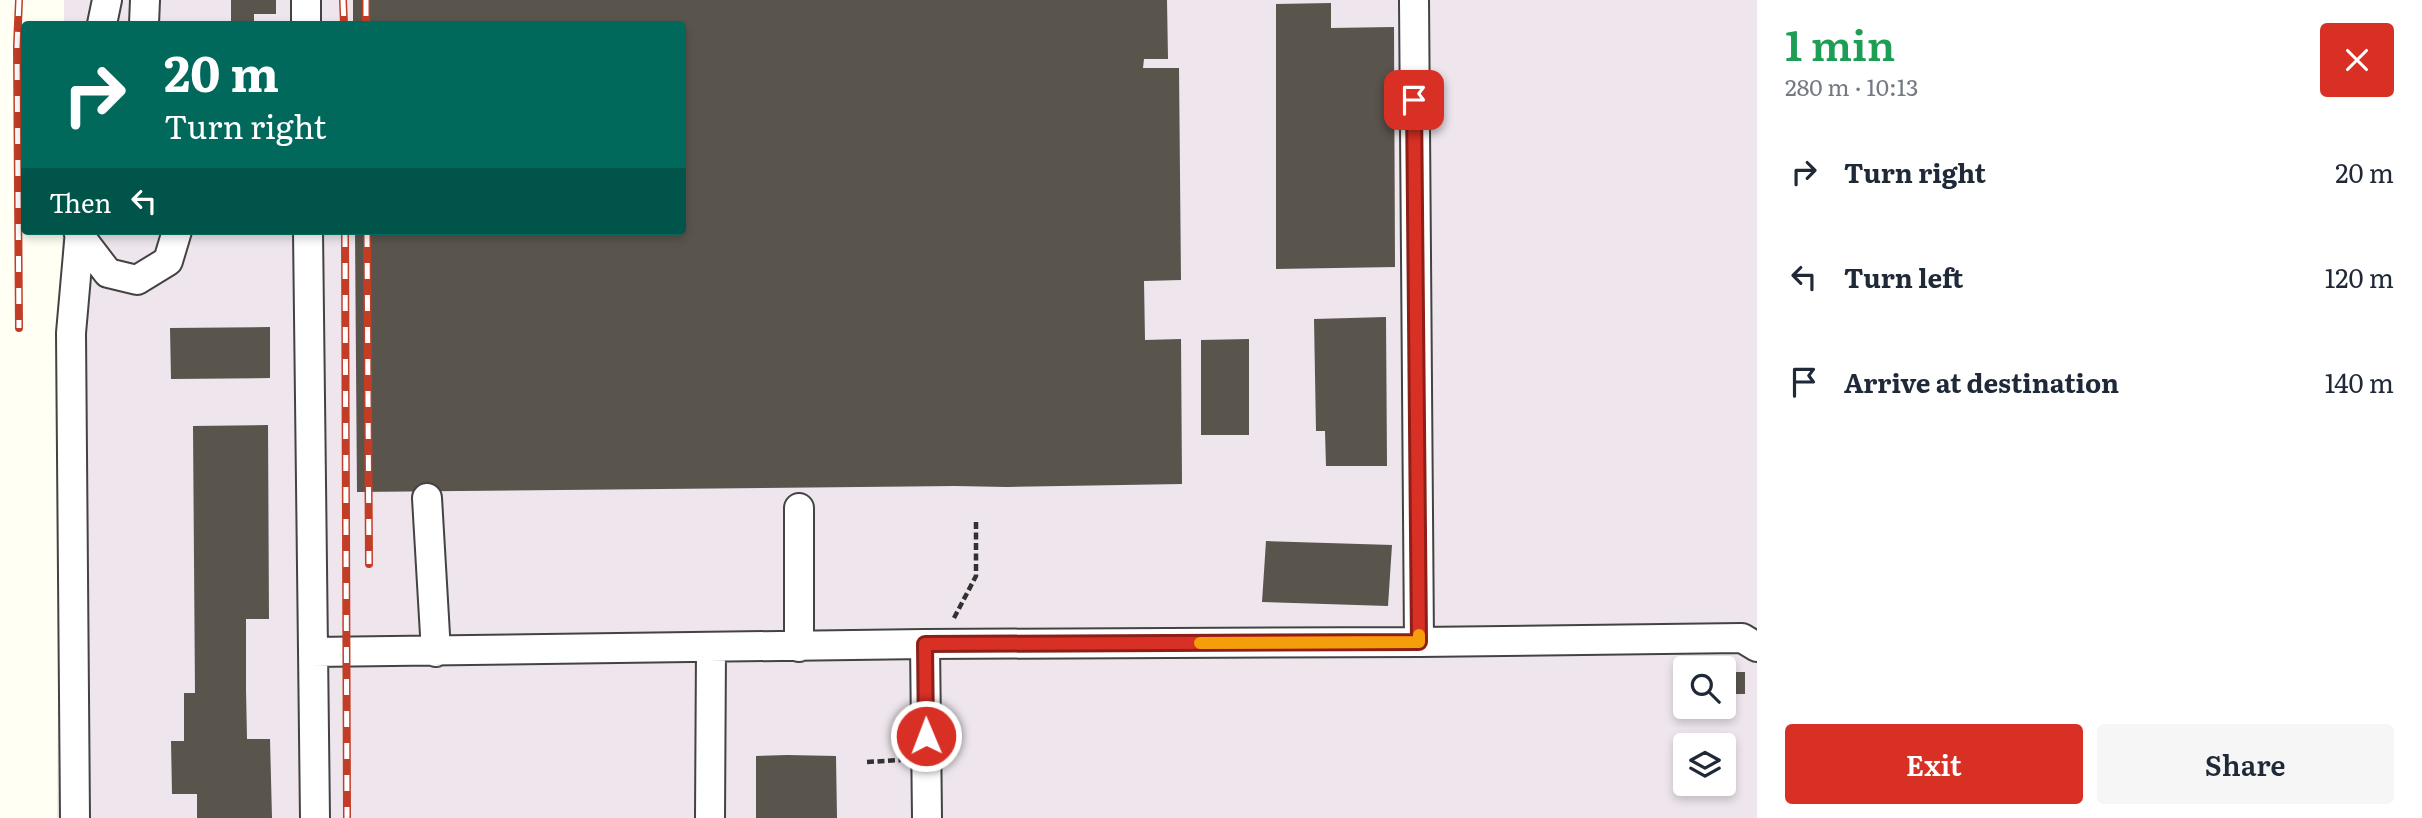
<!DOCTYPE html>
<meta charset="utf-8">
<style>
body{margin:0;font-family:Literata,serif;background:#f6f6f7;color:#1f2937;height:100vh;display:flex;flex-direction:column;font-size:26px;white-space:nowrap}
*{box-sizing:border-box;margin:0}
p{font-size:23px;color:#747a83}
.icon{flex:none;width:38px;height:38px;fill:none;stroke:currentColor;stroke-width:2;stroke-linecap:round;stroke-linejoin:round}
.map{position:relative;flex:1;overflow:hidden}
.drawer{display:flex;flex-direction:column;background:#fff;width:665px}
.drawer>*{flex:none}
.guide{position:absolute;left:21px;top:21px;width:665px;height:214px;border-radius:7px;box-shadow:0 4px 10px #0003;background:#00695c;color:#fff;overflow:hidden}
.controls{position:absolute;left:1673px;top:656px;display:grid;gap:14px}
.controls a{display:grid;place-items:center;width:63px;height:63px;border-radius:7px;background:#fff;box-shadow:0 4px 10px #0003;font-size:35px}
.pin{position:absolute;display:grid;place-items:center;width:60px;height:60px;color:#fff;margin:-30px;border-radius:14px;box-shadow:0 4px 10px #0006}
.me{position:absolute;width:77px;margin:-38px;rotate:359deg;stroke-linejoin:round;filter:drop-shadow(0 0 5px #0008)}
.turn{display:flex;align-items:center;gap:24px;height:147px;padding:0 28px;font-size:32px}
.turn .icon{width:91px;height:91px;stroke-width:2.5}
.turn b{display:block;font-size:49px;line-height:60px}
.then{display:flex;align-items:center;height:66px;padding:0 28px;background:#0003;gap:14px;font-size:26px}
.round{display:grid;place-items:center;flex:none;width:74px;height:74px;border-radius:7px;background:#f6f6f7}
.overview{display:flex;align-items:center;justify-content:space-between;height:119px;padding:0 28px}
h1{font-size:42px;font-weight:600;line-height:52px;color:#1e9e55}
.cta{display:flex;gap:14px;margin-top:auto;padding:14px 28px}
.cta a{flex:1;height:80px;border-radius:7px;background:#d93025;color:#fff;font-size:28px;font-weight:600;line-height:80px;text-align:center}
.cta a+a{background:#f6f6f7;color:#1f2937}
ul{padding:0;list-style:none}
li{display:flex;align-items:center;gap:21px;height:105px;padding:0 28px}
li div{flex:1}
li b{display:block;font-size:26px}
li em{font-style:normal}
main{display:flex;flex:1;min-height:0}
.map>svg:first-child{display:block}
.industrial{fill:#eee5ed;fill-rule:evenodd}
.building{fill:#59544c}
.lines{fill:none;stroke-linecap:round;stroke-linejoin:round}
.minor-casing{stroke:#434343;stroke-width:32}
.path{stroke:#323232;stroke-width:4.5;stroke-dasharray:7 3.5;stroke-linecap:butt}
.minor{stroke:#fff;stroke-width:28}
.rail-casing{stroke:#c33d26;stroke-width:8}
.rail{stroke:#fff;stroke-width:5;stroke-dasharray:16;stroke-linecap:butt}
.route-casing{stroke:#8d1f18;stroke-width:18}
.route{stroke:#d93025;stroke-width:12}
.slow{stroke:#f59e0b;stroke-width:12}
</style>
<main>
<div class="map">
<svg width="1757" height="818" viewBox="0 0 1757 818">
<rect width="100%" height="100%" fill="#fffff3"/>
<path class="industrial" d="M64,0H1757V818H57L62,231H682V24H64ZM1685,668H1724V707H1685ZM1685,746H1724V784H1685Z"/>
<path class="building" d="M231,0H276V14H254V24H231Z
M353,0H1167L1168,59H1144L1143,68H1179L1181,280L1144,281L1145,340L1181,339L1182,484L1007,487L955,486L357,492L355,231H682V24H353Z
M1331,3V28L1394,27L1395,267L1276,269V4Z
M1386,317L1387,466H1326L1325,431H1316L1314,319Z
M270,327V378L171,379L170,328Z
M1249,339V435H1201V340Z
M268,425L269,619H246V690L247,739H270L272,818H197V794H172L171,741H184V693H195L193,426Z
M1266,541L1392,545L1388,606L1262,602Z
M1724,672H1745V694H1724Z
M787,755L836,756L837,818H756V756Z"/>
<g class="lines">
<g class="minor-casing">
<path id="minor" d="M306,0V24
M102,24L107,0
M144,24L145,0
M308,231L315,818
M79,235L108,273L137,280L168,261L177,231
M427,498L436,652
M1419,642L1742,638L1757,647
M925,644L927,818
M799,647V508
M313,652L925,644L1419,642L1414,0
M75,818L71,333L80,231
M710,818L711,649"/>
</g>
<path class="path" d="M954,618L976,576V519
M867,762L901,760"/>
<use href="#minor" class="minor"/>
<g class="rail-casing">
<path id="rail" d="M19,0L17,47L19,328
M343,0L344,24
M366,0V24
M345,231L347,818
M367,231L369,564"/>
</g>
<use href="#rail" class="rail"/>
</g>
<g class="lines">
<g class="route-casing">
<path id="route" d="M926,736L925,644L1419,642L1414,100"/>
</g>
<use href="#route" class="route"/>
<path class="slow" d="M1200,643L1419,642V635"/>
</g>
</svg>
<div class="controls">
<a><svg class="icon" aria-label="search" viewBox="0 0 24 24"><circle cx="10" cy="10" r="6"/><path d="M15 15l6 6"/></svg></a>
<a><svg class="icon" aria-label="layers" viewBox="0 0 24 24"><path d="M12 4l9 5-9 5-9-5zM3 14l9 5 9-5"/></svg></a>
</div>
<div class="pin" style="left:1414px;top:100px;background:#d93025"><svg class="icon" aria-label="arrive" viewBox="0 0 24 24"><path d="M6 21V4h12l-3 4 3 4H6"/></svg></div>
<svg class="me" style="left:926px;top:736px" viewBox="-20 -20 40 40"><circle r="17" fill="#d93025" stroke="#fff" stroke-width="3"/><path d="M0-11L8 9 0 5-8 9z" fill="#fff"/></svg>
<div class="guide">
<div class="turn"><svg class="icon" aria-label="right" viewBox="0 0 24 24"><path d="M7 20v-9h11M14 6l5 5-5 5"/></svg><div><b>20 m</b>Turn right</div></div>
<div class="then">Then<svg class="icon" aria-label="left" viewBox="0 0 24 24"><path d="M17 20v-9H6M10 6l-5 5 5 5"/></svg></div>
</div>
</div>
<section class="drawer">
<div class="overview"><div><h1>1 min</h1><p>280 m · 10:13</p></div><a class="round" style="background:#d93025;color:#fff"><svg class="icon" aria-label="close" viewBox="0 0 24 24"><path d="M6 6l12 12M18 6L6 18"/></svg></a></div>
<ul>
<li><svg class="icon" aria-label="right" viewBox="0 0 24 24"><path d="M7 20v-9h11M14 6l5 5-5 5"/></svg><div><b>Turn right</b></div><em>20 m</em></li>
<li><svg class="icon" aria-label="left" viewBox="0 0 24 24"><path d="M17 20v-9H6M10 6l-5 5 5 5"/></svg><div><b>Turn left</b></div><em>120 m</em></li>
<li><svg class="icon" aria-label="arrive" viewBox="0 0 24 24"><path d="M6 21V4h12l-3 4 3 4H6"/></svg><div><b>Arrive at destination</b></div><em>140 m</em></li>
</ul>
<div class="cta"><a>Exit</a><a>Share</a></div>
</section>
</main>
